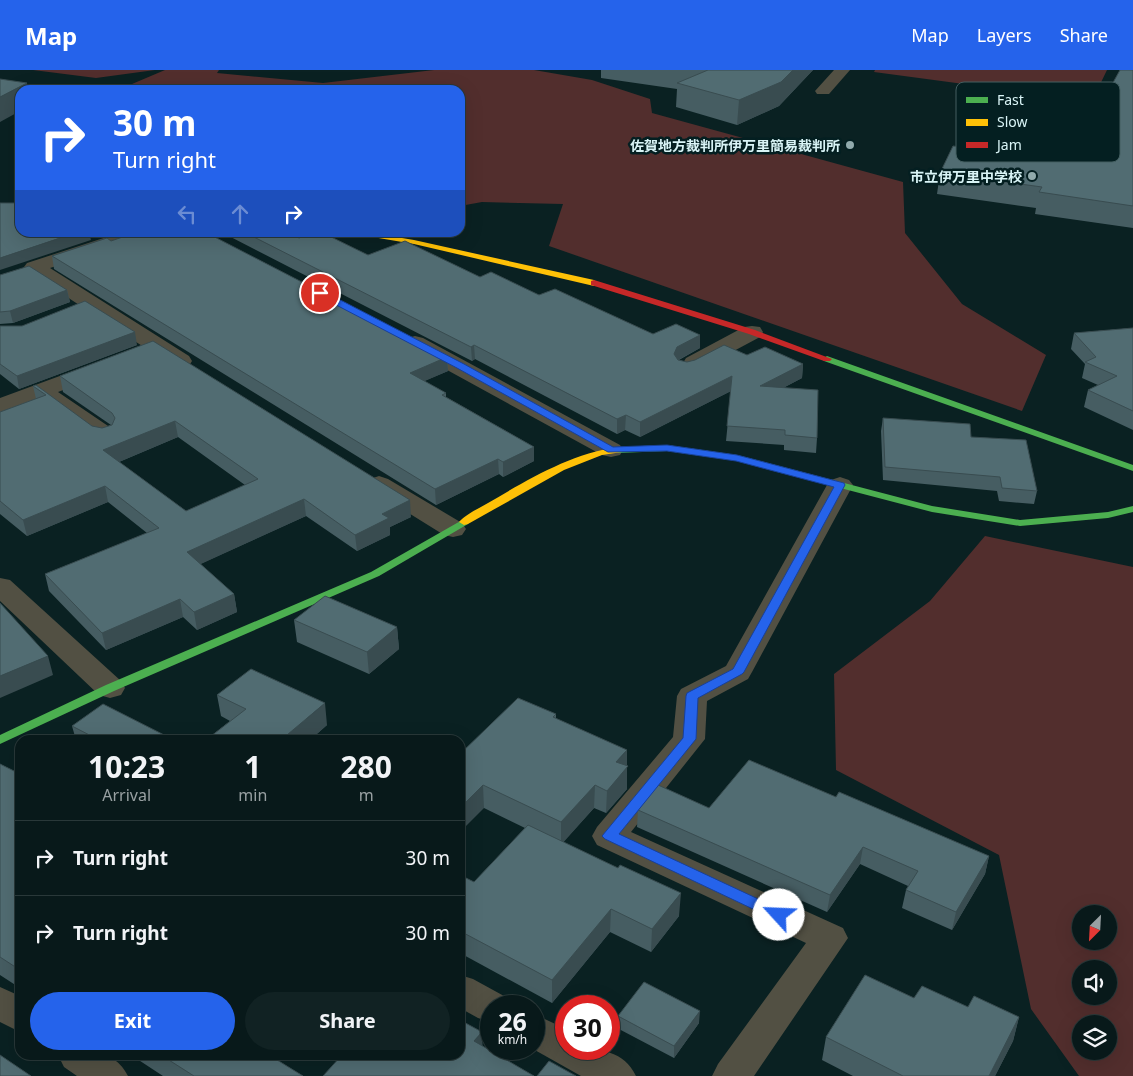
<!DOCTYPE html>
<meta charset="utf-8">
<style>
body{margin:0;font-family:"Noto Sans","Noto Sans JP",sans-serif;background:#112223;color:#f1f3f6;height:100vh;display:flex;flex-direction:column;font-size:19px;white-space:nowrap}
*{box-sizing:border-box;margin:0}
p{font-size:16px;color:#98a0a2}
.icon{flex:none;width:28px;height:28px;fill:none;stroke:currentColor;stroke-width:2;stroke-linecap:round;stroke-linejoin:round}
.map{position:relative;flex:1;overflow:hidden}
.side{position:absolute;left:15px;top:665px;width:450px;height:325px;display:flex;flex-direction:column;background:#08191a;border-radius:15px;box-shadow:0 5px 20px #0002,0 0 0 1px #293839}
.side>*{flex:none}
.hud{position:absolute;left:15px;top:15px;width:450px;height:152px;border-radius:15px;box-shadow:0 5px 20px #0002,0 0 0 1px #293839;background:#2563eb;color:#fff;overflow:hidden}
.needle{width:32px;rotate:204deg}
.tools{position:absolute;left:1072px;top:835px;display:grid;gap:10px}
.tools a{display:grid;place-items:center;width:45px;height:45px;border-radius:50%;background:#08191a;box-shadow:0 5px 20px #0002,0 0 0 1px #293839;font-size:25px}
.speed{position:absolute;left:480px;top:925px;display:flex;gap:10px;font-size:25px;font-weight:700;text-align:center}
.speed>*{display:grid;place-content:center;width:65px;height:65px;border-radius:50%;background:#08191a;box-shadow:0 5px 20px #0002,0 0 0 1px #293839;line-height:1}
.speed small{font-size:12px;font-weight:400}
.speed .limit{border:8px solid #d22;background:#fff;color:#111}
.pin{position:absolute;display:grid;place-items:center;width:42px;height:42px;color:#fff;margin:-21px;border:2px solid #fff;border-radius:50%;box-shadow:0 1px 5px #0007}
.me{position:absolute;width:55px;margin:-28px;rotate:295deg;stroke-linejoin:round;filter:drop-shadow(0 0 4px #0008)}
.turn{display:flex;align-items:center;gap:18px;height:105px;padding:0 15px;font-size:22px}
.turn .icon{width:65px;height:65px;stroke-width:2.5}
.turn b{display:block;font-size:35px;line-height:42px}
.lanes{display:flex;align-items:center;height:48px;padding:0 15px;background:#0003;justify-content:center;gap:25px;direction:ltr}
.lanes .off{opacity:.35}
.eta{display:flex;justify-content:space-evenly;align-items:center;height:85px;text-align:center}
.eta b{font-size:30px;font-weight:700;line-height:35px}
.primary-button{display:flex;gap:10px;margin-top:auto;padding:10px 15px}
.primary-button a{flex:1;height:58px;border-radius:30px;background:#2563eb;color:#fff;font-size:20px;font-weight:700;line-height:58px;text-align:center}
.primary-button a+a{background:#112223;color:#f1f3f6}
ul{padding:0;list-style:none}
li{display:flex;align-items:center;gap:15px;height:75px;padding:0 15px;border-top:1px solid #293839}
li div{flex:1}
li b{display:block;font-size:19px}
li em{font-style:normal}
header{display:flex;align-items:center;gap:30px;box-sizing:border-box;height:70px;padding:0 25px;background:#2563eb;color:#fff}
header strong{font-size:24px}
nav{display:flex;gap:28px;margin-inline-start:auto;font-size:18px}
.map>svg:first-child{display:block}
.green{fill:#522e2d;fill-rule:evenodd}
.lines{fill:none;stroke-linecap:round;stroke-linejoin:round}
.street{fill:#525043;fill-rule:evenodd}
.fast{fill:#4caf50;fill-rule:evenodd}
.slow{fill:#ffc107;fill-rule:evenodd}
.jam{fill:#c62828;fill-rule:evenodd}
.wall{fill:#465d62;fill-rule:evenodd}
.shaded-wall{fill:#394c50}
.building{fill:#516c72;stroke:#394c50;fill-rule:evenodd}
.route{fill:#2563eb;stroke:#184099}
.poi-dot{fill:#91aaac;stroke:#041f21;stroke-width:2}
.labels{text-anchor:middle;dominant-baseline:central;stroke-width:5;stroke-linejoin:round;paint-order:stroke}
.far-poi-label{font-size:14px;font-weight:bold;fill:#d9f4f6;stroke:#041f21;text-anchor:end}
.key{fill:#041f21;stroke:#445f61;stroke-width:1}
.key-label{font-size:14px;fill:#d9f4f6}
</style>
<header>
<strong>Map</strong>
<nav><a>Map</a><a>Layers</a><a>Share</a></nav>
</header>
<div class="map">
<svg width="1133" height="1006" viewBox="0 0 1133 1006">
<rect width="100%" height="100%" fill="#0a2122"/>
<path class="green" d="M33,0H155L96,8Z
M165,0H219L217,3L323,13L434,0H534L592,10L650,29L652,43L903,112L905,163L962,234L1046,285L1022,341L549,176L563,134L482,132L460,136V20H143L132,14Z
M875,0H1107L1092,31L874,2Z
M985,466L1133,497V1006H1079L1031,939L999,785L836,700L834,604L930,531ZM1081,844H1109V871H1081ZM1081,899H1109V926H1081ZM1081,954H1109V981H1081Z"/>
<g class="lines">
<path class="street" d="M834,0H850L829,24H817L815,21Z
M122,162H152L150,166L50,198L189,286L192,291L189,296L181,298L173,296L27,201L24,197L27,193Z
M752,256L760,257L763,262L760,267L702,298L694,300L686,298L683,293L686,288L744,257Z
M415,266L423,268L620,375L623,380L620,385L611,387L602,385L407,278L404,273L407,268Z
M95,293L103,295L106,300L103,305L58,322L114,360L117,365L114,370L105,372L96,370L45,333L42,328L0,343V328Z
M379,406L388,409L462,453L466,459L462,465L453,467L444,465L370,419L366,414L370,409Z
M840,407L849,410L853,415L752,602L748,609L707,631L705,669L631,762L843,858L848,868L754,1006H712L718,994L806,873L597,775L592,766L597,757L673,667L677,626L681,619L726,596L827,415L831,410Z
M0,508L10,510L121,611L125,618L121,625L110,628L99,625L0,531Z
M460,905L473,909L504,926L510,936H491V952L478,948L460,938Z
M0,917L20,926V962L0,952Z
M534,944L566,959V979C594,979 622,977 636,1006H581L533,979Z
M58,985C87,985 113,976 128,1006H77L64,997Z"/>
<path class="fast" d="M827,286L1133,395V401L824,291L822,289Z
M667,375L737,385L932,436L1020,450L1108,442L1133,436V442L1108,448L1020,456L932,442L737,391L667,381L618,383L613,380L618,377Z
M464,449L468,450L469,452L468,454L379,506L114,621L0,674V665L106,615L371,502Z"/>
<path class="slow" d="M343,162H366L414,170L594,210L598,213L594,216L414,174Z
M618,377L622,378L623,380L622,382L602,385L564,400L468,454L464,455L459,452C466,444 478,439 488,433C529,409 570,384 618,377Z"/>
<path class="jam" d="M594,210L755,260L832,289L830,291H824L749,264L591,215V211Z"/>
</g>
<path class="wall" d="M601,0H813L779,36L737,55L676,37L677,19L601,8Z
M1133,0V158L1035,144L1036,138L937,124L940,103L1053,89Z
M221,162H289L299,168L368,185L480,207L539,225L653,264L700,265V278L679,290L687,292L747,285L803,294L802,308L783,318L817,368L816,383L784,380V375L726,371L731,321L640,367L625,360L617,364L475,289L472,291Z
M111,171L447,287L448,301L424,311L446,323V327L534,377V391L503,407L499,404L436,435L54,199L52,186Z
M0,205L67,220L70,232L13,253L0,254Z
M0,256L137,275L19,319L0,304Z
M1133,258V360L1084,337L1088,320L1098,315L1082,308L1085,294L1071,279L1074,263Z
M153,271L411,447L390,457V465L357,481L306,446L200,494L234,524L237,542L197,560L183,547L106,580L49,521L45,504L147,463L108,432L27,466L0,444V342L36,329L33,316L92,356L102,358L111,355L63,322L60,306ZM178,367L245,415L186,441L119,392Z
M883,348L971,367L1037,421L1034,434L999,431L997,421L883,410L881,361Z
M294,550L397,557L399,579L369,604L297,572Z
M217,625L327,655L310,670H206L230,651L221,646Z
M556,644V649L627,696V719L606,743L594,738L563,772L679,846L651,882L610,862L552,933L460,883V805L474,812L525,758L484,738L460,684Z
M72,656L174,670H76Z
M0,694L20,704V918L0,905Z
M836,727L989,786L985,804L952,860L902,838L906,820L908,816L860,794L827,842L637,757L638,740L709,738Z
M914,928L968,937L1019,947L1013,971L995,1006H853L822,990L826,967Z
M618,946L699,953L674,988L617,958Z
M131,985H269L303,1006H163Z"/>
<path class="shaded-wall" d="M793,0H813L779,36L737,55L739,30Z
M27,13L28,20H20V41L0,52V27Z
M78,162H89L91,170L0,200V188Z
M67,220L70,232L13,253L10,241Z
M135,262L137,275L19,319L17,306Z
M700,265V278L676,291L674,284L677,277Z
M474,275L475,289L472,291L471,277Z
M447,287L448,301L411,317L410,303Z
M803,294L802,308L758,331L760,316Z
M732,306L731,321L640,367V352Z
M626,345L625,360L617,364V349Z
M175,351L178,367L107,397L103,380Z
M534,377V391L503,407V392Z
M498,389L499,404L436,435L435,419Z
M105,416L108,432L27,466L23,450Z
M304,429L306,446L190,499L187,482Z
M410,430L411,447L390,457V465L357,481L355,465L382,444Z
M234,524L237,542L197,560L194,542Z
M180,529L183,547L106,580L102,563Z
M397,557L399,579L369,604L367,582Z
M48,586L53,605L0,628V606Z
M325,633L327,655L310,670H281Z
M627,680V719L606,743L607,721L616,692Z
M483,715L484,738L460,762V738Z
M595,715L594,738L561,775V752Z
M863,777L860,794L827,842L830,825Z
M989,786L985,804L952,860L956,842Z
M681,823L679,846L651,882L652,859Z
M611,839L610,862L552,933V910Z
M700,941L699,953L674,988V976Z
M1019,947L1013,971L995,1006H989Z
M482,962L483,985L474,971Z"/>
<path class="building" d="M708,0H793L781,12L739,30L677,13Z
M1120,0H1133V136L1039,122L1042,117L940,103L953,76L1053,89L1082,36L1099,38Z
M0,9L27,13L0,27Z
M20,125V162H78L0,188V133H19Z
M137,162H205L447,287L410,303L446,323L442,325L534,377L503,392L498,389L435,419L52,186L107,168L111,171Z
M244,162H289L299,168L313,162H321L368,185L405,171L480,207L491,202L539,225L555,219L653,264L676,254L700,265L677,277L674,284L678,290L687,292L695,290L724,275L747,285L765,277L803,294L760,316L818,320L817,368L785,365V360L727,356L732,306L640,352L626,345L617,349L474,275L471,277Z
M29,196L67,220L10,241L0,242V205Z
M85,231L135,262L17,306L0,294V256H22Z
M1133,258V341L1088,320L1117,306L1085,292L1096,287L1074,263Z
M153,271L410,430L382,444L389,448L355,465L304,429L187,482L234,524L194,542L180,529L102,563L45,504L159,458L105,416L23,450L0,431V342L46,325L33,316L36,315L92,356L102,358L112,355L115,348L112,343L60,306ZM175,351L258,409L186,441L103,380Z
M883,348L970,354L971,367L1026,370L1037,421L1002,418L1000,407L885,397Z
M325,526L397,557L367,582L294,550Z
M0,533L48,586L0,606Z
M251,599L325,633L281,670H206L246,639L217,625Z
M518,628L556,644L553,647L627,680L616,692L628,696L607,721L595,715L561,752L483,715L460,738V684Z
M103,634L174,670H99L72,656Z
M749,690L836,727L839,722L989,786L956,842L906,820L918,801L863,777L830,825L638,740L658,715L709,738Z
M0,694L20,704V900L0,887Z
M528,755L618,798L620,795L681,823L652,859L611,839L552,910L460,861V805L474,812Z
M865,905L914,928L922,916L968,937L974,926L1019,947L989,1006H903L826,967Z
M644,912L700,941L674,976L618,946Z
M460,950L482,962L474,971L534,1006H323L342,985H460Z
M0,985L31,1006H0Z
M161,985H269L303,1006H194Z
M549,991L576,1006H537Z"/>
<path class="route" d="M317,221H323L464,294L613,377L667,375L737,385L844,413L845,415L744,602L742,604L698,628L696,669L619,764L784,841L787,845L784,849L779,850L774,849L605,769L602,766L683,668L686,626L687,623L733,599L834,417L736,391L667,381L608,382L457,298L317,225Z"/>
<g class="poi-dot">
<circle cx="850" cy="75" r="5"/>
<circle cx="1032" cy="106" r="5"/>
</g>
<g class="labels">
<g class="far-poi-label">
<text x="840" y="75">佐賀地方裁判所伊万里簡易裁判所</text>
<text x="1022" y="106">市立伊万里中学校</text>
</g>
</g>
<rect x="956" y="12" width="164" height="80" rx="8" class="key"/>
<rect x="966" y="27" width="22" height="6" fill="#4caf50"/>
<rect x="966" y="49" width="22" height="7" fill="#ffc107"/>
<rect x="966" y="72" width="22" height="6" fill="#c62828"/>
<g class="key-label">
<text x="997" y="35">Fast</text>
<text x="997" y="57">Slow</text>
<text x="997" y="80">Jam</text>
</g>
</svg>
<div class="tools">
<a><svg class="needle" viewBox="-14 -14 28 28"><path d="M0-13l5 13h-10z" fill="#e53935"/><path d="M0 13l5-13h-10z" fill="#98a0a2"/></svg></a>
<a><svg class="icon" aria-label="sound" viewBox="0 0 24 24"><path d="M4 9h4l5-4v14l-5-4H4zM17 9q2 3 0 6"/></svg></a>
<a><svg class="icon" aria-label="layers" viewBox="0 0 24 24"><path d="M12 4l9 5-9 5-9-5zM3 14l9 5 9-5"/></svg></a>
</div>
<div class="speed"><div>26<small>km/h</small></div><div class="limit">30</div></div>
<div class="pin" style="left:320px;top:223px;background:#d93025"><svg class="icon" aria-label="arrive" viewBox="0 0 24 24"><path d="M6 21V4h12l-3 4 3 4H6"/></svg></div>
<svg class="me" style="left:779px;top:845px" viewBox="-20 -20 40 40"><circle r="19" fill="#fff"/><path d="M0-13L10 11 0 6-10 11z" fill="#2563eb"/></svg>
<div class="hud">
<div class="turn"><svg class="icon" aria-label="right" viewBox="0 0 24 24"><path d="M7 20v-9h11M14 6l5 5-5 5"/></svg><div><b>30 m</b>Turn right</div></div>
<div class="lanes"><svg class="icon off" aria-label="left" viewBox="0 0 24 24"><path d="M17 20v-9H6M10 6l-5 5 5 5"/></svg><svg class="icon off" aria-label="ahead" viewBox="0 0 24 24"><path d="M12 20V5M6 11l6-6 6 6"/></svg><svg class="icon" aria-label="right" viewBox="0 0 24 24"><path d="M7 20v-9h11M14 6l5 5-5 5"/></svg></div>
</div>
<section class="side">
<div class="eta">
<div><b>10:23</b><p>Arrival</p></div>
<div><b>1</b><p>min</p></div>
<div><b>280</b><p>m</p></div>
</div>
<ul>
<li><svg class="icon" aria-label="right" viewBox="0 0 24 24"><path d="M7 20v-9h11M14 6l5 5-5 5"/></svg><div><b>Turn right</b></div><em>30 m</em></li>
<li><svg class="icon" aria-label="right" viewBox="0 0 24 24"><path d="M7 20v-9h11M14 6l5 5-5 5"/></svg><div><b>Turn right</b></div><em>30 m</em></li>
</ul>
<div class="primary-button"><a>Exit</a><a>Share</a></div>
</section>
</div>
